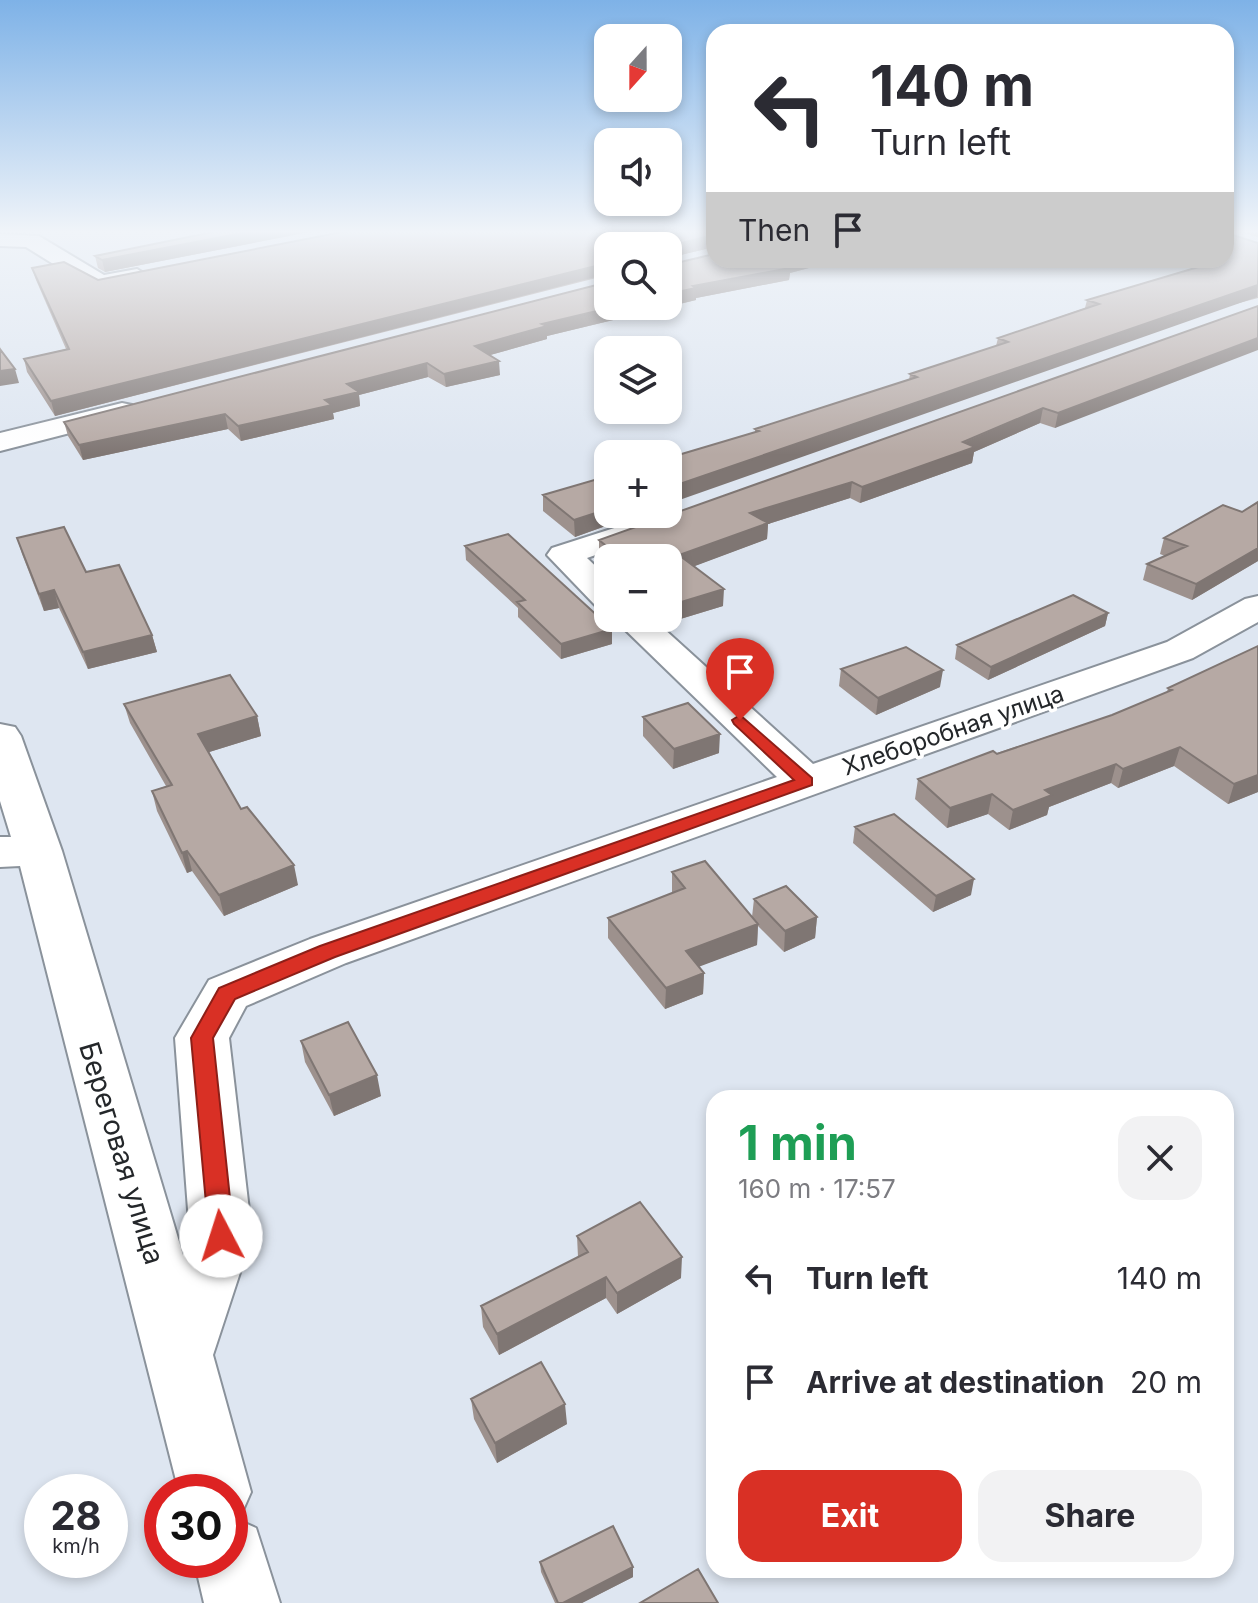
<!DOCTYPE html>
<meta charset="utf-8">
<style>
body{margin:0;font-family:Inter,sans-serif;background:#f2f2f3;color:#2b2b33;height:100vh;display:flex;flex-direction:column;font-size:30px;white-space:nowrap}
*{box-sizing:border-box;margin:0}
p{font-size:26px;color:#7c7c81}
.icon{flex:none;width:44px;height:44px;fill:none;stroke:currentColor;stroke-width:2;stroke-linecap:round;stroke-linejoin:round}
.map{position:relative;flex:1;overflow:hidden}
.details{position:absolute;left:706px;top:1090px;width:528px;height:488px;display:flex;flex-direction:column;background:#fff;border-radius:24px;box-shadow:0 4px 12px #0003}
.details>*{flex:none}
.banner{position:absolute;left:706px;top:24px;width:528px;height:244px;border-radius:24px;box-shadow:0 4px 12px #0003;background:#fff;color:#2b2b33;overflow:hidden}
.needle{width:52px;rotate:201deg}
.controls{position:absolute;left:594px;top:24px;display:grid;gap:16px}
.controls a{display:grid;place-items:center;width:88px;height:88px;border-radius:16px;background:#fff;box-shadow:0 4px 12px #0003;font-size:40px}
.speed{position:absolute;left:24px;top:1474px;display:flex;gap:16px;font-size:40px;font-weight:700;text-align:center}
.speed>*{display:grid;place-content:center;width:104px;height:104px;border-radius:50%;background:#fff;box-shadow:0 4px 12px #0003;line-height:1}
.speed small{font-size:20px;font-weight:400}
.speed .limit{border:12px solid #d22;background:#fff;color:#111}
.pin{position:absolute;display:grid;place-items:center;width:68px;height:68px;color:#fff;margin:-82px -34px;border-radius:50% 50% 50% 0;rotate:-45deg;box-shadow:0 0 8px #0007}
.pin .icon{rotate:45deg}
.me{position:absolute;width:88px;margin:-44px;rotate:355deg;stroke-linejoin:round;filter:drop-shadow(0 0 6px #0008)}
.turn{display:flex;align-items:center;gap:28px;height:168px;padding:0 32px;font-size:36px}
.turn .icon{width:104px;height:104px;stroke-width:2.5}
.turn b{display:block;font-size:56px;line-height:68px}
.then{display:flex;align-items:center;height:76px;padding:0 32px;background:#0003;gap:16px;font-size:30px}
.round{display:grid;place-items:center;flex:none;width:84px;height:84px;border-radius:24px;background:#f2f2f3}
.head{display:flex;align-items:center;justify-content:space-between;height:136px;padding:0 32px}
h1{font-size:48px;font-weight:700;line-height:60px;color:#1e9e55}
.cta{display:flex;gap:16px;margin-top:auto;padding:16px 32px}
.cta a{flex:1;height:92px;border-radius:24px;background:#d93025;color:#fff;font-size:32px;font-weight:700;line-height:92px;text-align:center}
.cta a+a{background:#f2f2f3;color:#2b2b33}
ul{padding:0;list-style:none}
li{display:flex;align-items:center;gap:24px;height:104px;padding:0 32px}
li div{flex:1}
li b{display:block;font-size:30px}
li em{font-style:normal}
.map>svg:first-child{display:block}
.lines{fill:none;stroke-linecap:round;stroke-linejoin:round}
.minor-casing{stroke:#8a929b;stroke-width:4}
.minor{fill:#fff;fill-rule:evenodd}
.wall{fill:#9d918d}
.shaded-wall{fill:#7f7673}
.building{fill:#b6a9a4;stroke:#7f7673;stroke-width:2}
.route{fill:#d93025;stroke:#8d1f18;stroke-width:2}
.labels{text-anchor:middle;dominant-baseline:central;stroke-width:7;stroke-linejoin:round;paint-order:stroke}
.street-label{font-size:24px;fill:#24272a;stroke:#fff}
.near-street-label{font-size:28px;fill:#24272a;stroke:#fff}
</style>
<div class="map">
<svg width="1258" height="1603" viewBox="0 0 1258 1603">
<rect width="100%" height="100%" fill="#dee6f1"/>
<g class="lines">
<g class="minor-casing">
<path id="minor" d="M0,234L39,236L104,275L137,269L148,276C139,287 106,291 92,288L26,247L0,246Z
M122,403L132,405L136,411L132,417L0,451V433Z
M658,514L667,516L671,523L667,530L587,558L608,578V608L595,605L547,555L552,548Z
M1258,596V622L1193,658L346,963L246,1006L229,1038L252,1236L213,1355L251,1492L240,1517L236,1519L256,1528L280,1603H204L194,1560H230V1492H179L20,866L0,867V837H11L0,801V724L15,727L21,736L62,851L183,1255L190,1236L175,1038L209,980L310,939L777,777L613,618H652L813,764L1167,642L1245,599Z"/>
</g>
<use href="#minor" class="minor"/>
</g>
<path class="wall" d="M218,231H314L105,272L98,268L95,256Z
M714,231V247L668,258L608,246V275L55,416L27,372L24,359L66,349L36,280L32,268L98,280Z
M1236,231H1258V237Z
M1227,233L1258,243V298L755,432V429L909,380L910,374L996,346L998,338L1085,308L1087,300L1200,266L1179,260H1226Z
M714,260H839L790,273L789,280L696,298V300L547,336V339L490,355L500,375L446,387L428,377L359,395L360,406L333,413L334,419L241,441L228,429L83,460L68,436L64,422Z
M1258,306L1055,428L1040,423L974,452L972,463L860,503L850,498L768,524L767,539L694,566L723,606L677,620L668,613V558H608V564L599,557V540Z
M543,495L608,514H639L575,537L543,511Z
M1258,502V561L1192,600L1143,580L1147,564L1165,556L1160,554L1164,538L1242,512Z
M17,538L86,572L152,635L157,652L88,669L59,608L44,611L22,554Z
M465,546L612,644L561,659L518,617V608L466,560Z
M1108,613L1105,626L988,680L955,659L957,645Z
M1258,646V792L1228,804L1174,766L1118,788L1111,783L1049,807L1047,815L1009,830L988,814L947,828L915,799L918,779L1112,715L1167,692L1168,688Z
M841,669L940,687L876,715L839,686Z
M124,704L257,716L261,736L209,752L241,809L298,885L224,916L192,871L187,873L157,811L152,791L166,786L130,723Z
M643,717L719,753L673,769L643,736Z
M855,827L971,895L933,912L853,843Z
M672,872L752,917L754,899L817,917L815,938L784,952L758,926L757,945L699,966L704,973L703,994L665,1009L608,938V918L672,893Z
M301,1041L381,1096L334,1116L305,1062Z
M577,1236L681,1278L617,1314L606,1298L499,1355L483,1327L481,1306L578,1257Z
M471,1399L567,1424L497,1463L474,1419Z
M540,1562L633,1567V1577L582,1603H555L541,1572Z"/>
<path class="shaded-wall" d="M253,231H314L105,272L102,260Z
M714,235V247L668,258V246Z
M795,260H839L790,273L789,280L696,298V300L547,336V339L476,359L475,346L542,324L618,306H668V294L693,286Z
M607,262V274L55,416L51,401Z
M1258,285L1257,297L668,504V488Z
M1258,338V350L1055,428L1058,413Z
M499,361L500,375L446,387L444,374Z
M427,363L428,377L359,395L360,406L333,413L334,419L241,441L238,426L325,400L347,384Z
M15,369L19,383L0,386V371Z
M1043,408L1040,423L974,452L972,463L860,503L862,487Z
M225,414L228,429L83,460L79,445Z
M852,482L850,498L768,524L767,539L679,572V555L750,513Z
M608,509V514H639L575,537L574,520Z
M1258,548V561L1192,600L1196,584Z
M724,589L723,606L677,620L678,603Z
M54,590L59,608L44,611L39,594Z
M1108,613L1105,626L988,680L991,667Z
M612,629V644L561,659V644Z
M152,635L157,652L88,669L83,652Z
M943,670L940,687L876,715L878,698Z
M257,716L261,736L203,754L198,734Z
M720,734L719,753L673,769L674,749Z
M1180,747L1174,766L1118,788L1123,769Z
M1116,764L1111,783L1049,807L1047,815L1009,830L1013,810L1045,790Z
M1258,775V792L1228,804L1234,784Z
M992,794L988,814L947,828L950,808Z
M187,851L192,871L187,873L182,853Z
M294,865L298,885L224,916L219,895Z
M974,879L971,895L933,912L936,896Z
M817,917L815,938L784,952L785,931Z
M758,924L757,945L685,972L686,951Z
M704,973L703,994L665,1009L666,988Z
M377,1075L381,1096L334,1116L329,1095Z
M682,1257L681,1278L617,1314V1293Z
M606,1277V1298L499,1355L497,1334Z
M565,1404L567,1424L497,1463L495,1443Z
M633,1567V1577L582,1603H563Z"/>
<path class="building" d="M218,231H253L102,260L95,256Z
M347,231H714V235L668,246H608V263L51,401L24,359L69,349L32,268L64,262L98,280Z
M1226,231L1227,233L1258,243V285L668,488V458L759,431L755,429L917,377L910,374L1008,342L998,338L1099,304L1087,300L1222,260H1226Z
M714,254V260H795L781,264L790,268L693,286L696,288L668,294V265Z
M608,282V306H618L542,324L547,326L475,346L499,361L444,374L427,363L347,384L359,392L325,400L332,405L238,426L225,414L79,445L64,422Z
M1258,306V338L1058,413L1043,408L963,442L975,447L862,487L852,482L750,513L768,523L679,555L724,589L678,603L668,595V558H621L599,540Z
M0,349L15,369L0,371Z
M608,476V509L574,520L543,495Z
M1258,502V548L1196,584L1147,564L1187,546L1164,538L1223,505L1242,512Z
M64,527L86,572L119,565L152,635L83,652L54,590L39,594L17,538Z
M508,534L612,629L561,644L517,602L525,600L465,546Z
M1073,595L1108,613L991,667L957,645Z
M1258,646V775L1234,784L1180,747L1123,769L1116,764L1045,790L1052,795L1013,810L992,794L950,808L918,779L993,751L997,754L1112,715L1172,690L1168,688Z
M906,647L943,670L878,698L841,669Z
M230,675L257,716L198,734L241,809L247,807L294,865L219,895L187,851L182,853L152,791L172,785L124,704Z
M688,703L720,734L674,749L643,717Z
M894,814L974,879L936,896L855,827Z
M705,861L758,924L686,951L704,973L666,988L608,918L685,888L672,872Z
M786,886L817,917L785,931L754,899Z
M348,1022L377,1075L329,1095L301,1041Z
M640,1202L682,1257L617,1293L606,1277L497,1334L481,1306L588,1252L577,1236Z
M541,1362L565,1404L495,1443L471,1399Z
M613,1526L633,1567L563,1603H558L540,1562Z
M698,1569L718,1603H640Z"/>
<linearGradient id="sky" x2="0" y2="1"><stop stop-color="#7eb2e7"/><stop offset="0.51" stop-color="#f0f4f9"/><stop offset="1" stop-color="#f0f4f9" stop-opacity="0"/></linearGradient>
<rect width="1258" height="455" fill="url(#sky)"/>
<path class="route" d="M740,715L812,778V785L335,957L235,999L213,1038L234,1236L230,1244L221,1247L212,1244L209,1236L191,1038L219,988L320,946L794,780L734,724L732,720Z"/>
<g class="labels">
<g class="street-label">
<text transform="translate(953 730) rotate(-19)">Хлеборобная улица</text>
</g>
<g class="near-street-label">
<text transform="translate(122 1153) rotate(73)">Береговая улица</text>
</g>
</g>
</svg>
<div class="controls">
<a><svg class="needle" viewBox="-14 -14 28 28"><path d="M0-13l5 13h-10z" fill="#e53935"/><path d="M0 13l5-13h-10z" fill="#7c7c81"/></svg></a>
<a><svg class="icon" aria-label="sound" viewBox="0 0 24 24"><path d="M4 9h4l5-4v14l-5-4H4zM17 9q2 3 0 6"/></svg></a>
<a><svg class="icon" aria-label="search" viewBox="0 0 24 24"><circle cx="10" cy="10" r="6"/><path d="M15 15l6 6"/></svg></a>
<a><svg class="icon" aria-label="layers" viewBox="0 0 24 24"><path d="M12 4l9 5-9 5-9-5zM3 14l9 5 9-5"/></svg></a>
<a>+</a>
<a>−</a>
</div>
<div class="speed"><div>28<small>km/h</small></div><div class="limit">30</div></div>
<div class="pin" style="left:740px;top:720px;background:#d93025"><svg class="icon" aria-label="arrive" viewBox="0 0 24 24"><path d="M6 21V4h12l-3 4 3 4H6"/></svg></div>
<svg class="me" style="left:221px;top:1236px" viewBox="-20 -20 40 40"><circle r="19" fill="#fff"/><path d="M0-13L10 11 0 6-10 11z" fill="#d93025"/></svg>
<div class="banner">
<div class="turn"><svg class="icon" aria-label="left" viewBox="0 0 24 24"><path d="M17 20v-9H6M10 6l-5 5 5 5"/></svg><div><b>140 m</b>Turn left</div></div>
<div class="then">Then<svg class="icon" aria-label="arrive" viewBox="0 0 24 24"><path d="M6 21V4h12l-3 4 3 4H6"/></svg></div>
</div>
<section class="details">
<div class="head"><div><h1>1 min</h1><p>160 m · 17:57</p></div><a class="round"><svg class="icon" aria-label="close" viewBox="0 0 24 24"><path d="M6 6l12 12M18 6L6 18"/></svg></a></div>
<ul>
<li><svg class="icon" aria-label="left" viewBox="0 0 24 24"><path d="M17 20v-9H6M10 6l-5 5 5 5"/></svg><div><b>Turn left</b></div><em>140 m</em></li>
<li><svg class="icon" aria-label="arrive" viewBox="0 0 24 24"><path d="M6 21V4h12l-3 4 3 4H6"/></svg><div><b>Arrive at destination</b></div><em>20 m</em></li>
</ul>
<div class="cta"><a>Exit</a><a>Share</a></div>
</section>
</div>
